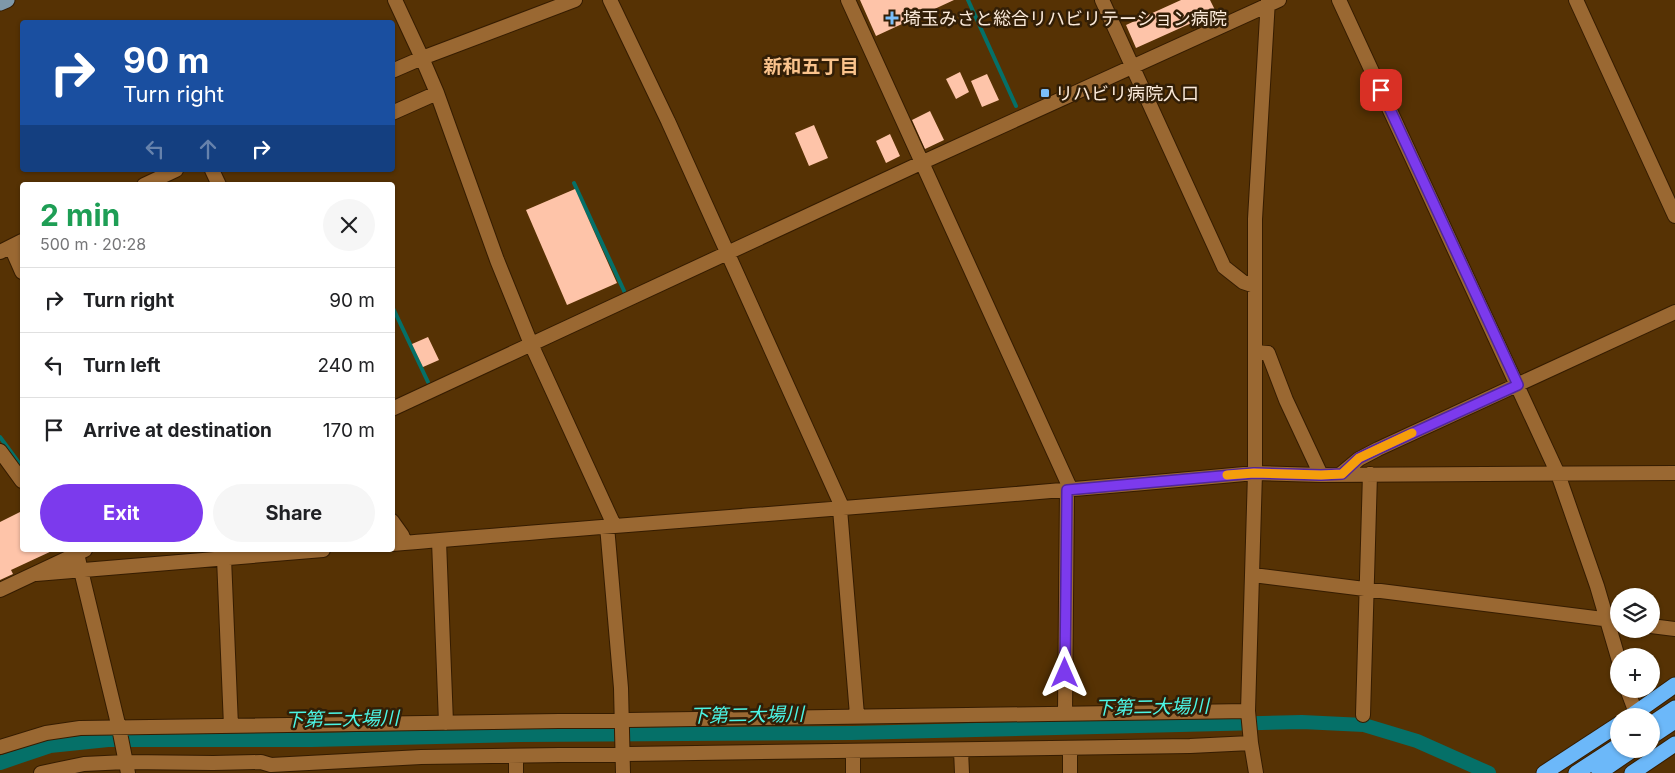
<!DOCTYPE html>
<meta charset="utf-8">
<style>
body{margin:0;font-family:Inter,"Noto Sans JP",sans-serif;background:#f6f6f6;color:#202124;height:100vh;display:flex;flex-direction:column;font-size:19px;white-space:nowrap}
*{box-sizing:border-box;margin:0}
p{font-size:16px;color:#757577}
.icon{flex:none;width:28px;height:28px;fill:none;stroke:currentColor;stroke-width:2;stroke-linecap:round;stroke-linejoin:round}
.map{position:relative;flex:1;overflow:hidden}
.sheet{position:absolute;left:20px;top:182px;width:375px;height:370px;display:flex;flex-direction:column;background:#fff;border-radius:5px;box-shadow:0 1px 4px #0004}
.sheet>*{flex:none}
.hud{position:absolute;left:20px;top:20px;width:375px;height:152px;border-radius:5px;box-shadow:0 1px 4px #0004;background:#1a4fa0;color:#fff;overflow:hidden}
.controls{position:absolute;left:1610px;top:588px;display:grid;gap:10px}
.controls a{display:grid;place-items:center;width:50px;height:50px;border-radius:50%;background:#fff;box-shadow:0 1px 4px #0004;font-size:25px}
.pin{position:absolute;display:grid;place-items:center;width:42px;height:42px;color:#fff;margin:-21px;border-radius:10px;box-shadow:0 2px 8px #0006}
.me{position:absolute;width:55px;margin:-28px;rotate:0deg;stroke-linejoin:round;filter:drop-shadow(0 0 4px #0008)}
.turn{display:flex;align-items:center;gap:18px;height:105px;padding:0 20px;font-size:22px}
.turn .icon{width:65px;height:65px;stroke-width:2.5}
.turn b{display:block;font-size:35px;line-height:42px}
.lanes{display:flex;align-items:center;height:48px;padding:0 20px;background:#0003;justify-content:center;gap:25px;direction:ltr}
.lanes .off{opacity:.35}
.round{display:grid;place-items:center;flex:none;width:52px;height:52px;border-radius:26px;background:#f6f6f6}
.head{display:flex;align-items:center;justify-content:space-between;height:85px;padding:0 20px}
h1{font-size:30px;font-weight:700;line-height:38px;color:#1e9e55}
.cta{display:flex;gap:10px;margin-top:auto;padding:10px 20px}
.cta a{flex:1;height:58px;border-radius:30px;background:#7c3aed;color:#fff;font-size:20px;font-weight:700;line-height:58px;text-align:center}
.cta a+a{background:#f6f6f6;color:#202124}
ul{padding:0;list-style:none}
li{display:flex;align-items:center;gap:15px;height:65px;padding:0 20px;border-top:1px solid #e0e0e0}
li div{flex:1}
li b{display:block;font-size:19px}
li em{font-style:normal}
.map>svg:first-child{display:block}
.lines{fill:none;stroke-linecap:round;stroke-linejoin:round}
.stream{stroke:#057068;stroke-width:4}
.canal{stroke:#057068;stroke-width:14}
.building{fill:#fec4a9}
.minor-casing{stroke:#351c00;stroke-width:16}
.major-casing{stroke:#351c00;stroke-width:17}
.highway-casing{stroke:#351c00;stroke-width:17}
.minor{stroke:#9a6832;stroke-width:14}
.major{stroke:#7e98a9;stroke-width:15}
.highway{stroke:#6cb8f9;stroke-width:15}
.route-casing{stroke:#51269a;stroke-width:12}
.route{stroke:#7c3aed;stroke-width:9}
.slow{stroke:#f59e0b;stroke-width:9}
.poi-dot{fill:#7bbef8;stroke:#321e06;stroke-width:2}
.labels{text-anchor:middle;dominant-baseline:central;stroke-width:5;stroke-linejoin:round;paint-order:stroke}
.poi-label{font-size:18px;fill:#fbeada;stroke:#321e06;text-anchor:start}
.neighbourhood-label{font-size:19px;font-weight:bold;fill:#fac38c;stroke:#321e06}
.water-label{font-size:19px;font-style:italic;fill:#4bf5e5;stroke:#321e06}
</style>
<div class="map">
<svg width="1675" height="773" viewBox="0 0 1675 773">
<rect width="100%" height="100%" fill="#563204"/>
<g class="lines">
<path class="stream" d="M968,0L1016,106
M574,183L626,295
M392,306L428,382
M0,437L22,467"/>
<path class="canal" d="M0,763L50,746L108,740H312L521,735L852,733L1302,722L1364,725L1417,741L1489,773"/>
</g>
<path class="building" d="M860,0H954L876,36Z
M1181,0H1210L1216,12L1136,48L1126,25Z
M960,72L969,92L956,99L946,79Z
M987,74L999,100L982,107L971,81Z
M930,111L944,140L925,149L912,120Z
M814,125L828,158L809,166L795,133Z
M890,134L900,156L886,163L876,141Z
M575,189L617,283L567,305L526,210Z
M428,337L439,360L423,367L412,344Z
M22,511V550H54L11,570L13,574L0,580V522Z"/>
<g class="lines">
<g class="minor-casing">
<path id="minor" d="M395,0L422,58L437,93L497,260L531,344L614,525
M610,0L668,121L843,509
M848,0L1071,490
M1102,0L1224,267L1243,282L1255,286
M1339,0L1558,474L1597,586L1619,661
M1576,0L1675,216
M392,71L422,58L575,0
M392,113L437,93
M212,170L219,185
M144,185L176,170
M11,247L22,272
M0,252L22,241
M1255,352L1268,353L1286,400L1321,475
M392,409L923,162L1279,0
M0,451L22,481
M1341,474L1359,459L1378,449L1675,312
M840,509L857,715
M392,521L402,535L405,543
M607,526L621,688L623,773
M439,541L446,723
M392,544C680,520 967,500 1255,473L1321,475L1675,473
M74,550L77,554L119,728L128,773
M224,558L231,726
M36,574L323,550
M1253,575L1619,621
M0,590L85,550
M1651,626L1675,629
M1627,689L1636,713
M1065,712L1067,490
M1363,715L1370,474
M0,747L46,733L80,728C470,725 859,713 1248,711
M1070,748V773
M961,750L962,773
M853,751V773
M41,773L84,764L126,762L213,763L261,762L271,765L421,757L1190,746L1251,743
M516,773V756
M1256,773L1251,743L1248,711L1255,473V219L1268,0"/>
</g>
<g class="major-casing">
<path id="major" d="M0,3L7,0"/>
</g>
<g class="highway-casing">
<path id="highway" d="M1631,716L1675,685
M1651,724L1675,708
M1651,737L1675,721
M1544,773L1619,724
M1576,773L1619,745
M1599,773L1634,749
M1632,773L1675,744"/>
</g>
<use href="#minor" class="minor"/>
<use href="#major" class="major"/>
<use href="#highway" class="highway"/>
</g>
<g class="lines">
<g class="route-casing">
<path id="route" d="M1065,673L1067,490L1254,473L1321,475L1342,474L1359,458L1378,449L1518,385L1381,90"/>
</g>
<use href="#route" class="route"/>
<path class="slow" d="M1227,475L1254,473L1321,475L1342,474L1359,458L1412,433"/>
</g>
<g class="poi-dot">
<path d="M889.5 10.5h5v5h5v5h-5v5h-5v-5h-5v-5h5z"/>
<rect x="1040" y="88" width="10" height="10" rx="2.5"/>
</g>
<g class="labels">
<g class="poi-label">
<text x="903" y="18">埼玉みさと総合リハビリテーション病院</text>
<text x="1055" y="93">リハビリ病院入口</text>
</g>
<g class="neighbourhood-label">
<text x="811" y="66">新和五丁目</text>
</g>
<g class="water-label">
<text transform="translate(1152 707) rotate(-1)">下第二大場川</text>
<text transform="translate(747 715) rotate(-1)">下第二大場川</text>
<text transform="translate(342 719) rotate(-1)">下第二大場川</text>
</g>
</g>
</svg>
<div class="controls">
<a><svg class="icon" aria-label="layers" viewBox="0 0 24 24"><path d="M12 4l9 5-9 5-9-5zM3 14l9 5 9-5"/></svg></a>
<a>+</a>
<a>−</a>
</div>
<div class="pin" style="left:1381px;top:90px;background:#d93025"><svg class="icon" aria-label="arrive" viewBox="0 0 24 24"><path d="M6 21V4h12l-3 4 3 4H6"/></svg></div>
<svg class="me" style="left:1065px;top:673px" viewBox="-20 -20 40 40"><path d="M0-17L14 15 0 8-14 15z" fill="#7c3aed" stroke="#fff" stroke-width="4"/></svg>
<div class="hud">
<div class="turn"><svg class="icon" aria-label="right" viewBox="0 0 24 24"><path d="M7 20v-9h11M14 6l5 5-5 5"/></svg><div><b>90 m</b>Turn right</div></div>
<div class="lanes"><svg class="icon off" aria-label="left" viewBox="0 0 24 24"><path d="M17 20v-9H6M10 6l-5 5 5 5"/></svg><svg class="icon off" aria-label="ahead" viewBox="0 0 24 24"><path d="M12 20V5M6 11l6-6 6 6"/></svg><svg class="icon" aria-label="right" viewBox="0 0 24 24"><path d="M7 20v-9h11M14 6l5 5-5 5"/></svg></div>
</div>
<section class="sheet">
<div class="head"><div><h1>2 min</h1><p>500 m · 20:28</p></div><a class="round"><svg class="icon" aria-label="close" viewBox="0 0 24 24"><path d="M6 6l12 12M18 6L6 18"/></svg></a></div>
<ul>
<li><svg class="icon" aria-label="right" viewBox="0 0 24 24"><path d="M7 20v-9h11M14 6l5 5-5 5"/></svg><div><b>Turn right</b></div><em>90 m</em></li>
<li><svg class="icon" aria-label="left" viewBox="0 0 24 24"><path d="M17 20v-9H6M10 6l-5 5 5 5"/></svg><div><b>Turn left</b></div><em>240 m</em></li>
<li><svg class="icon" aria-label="arrive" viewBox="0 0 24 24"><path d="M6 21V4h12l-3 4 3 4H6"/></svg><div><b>Arrive at destination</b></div><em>170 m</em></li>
</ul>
<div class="cta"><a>Exit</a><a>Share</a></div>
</section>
</div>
